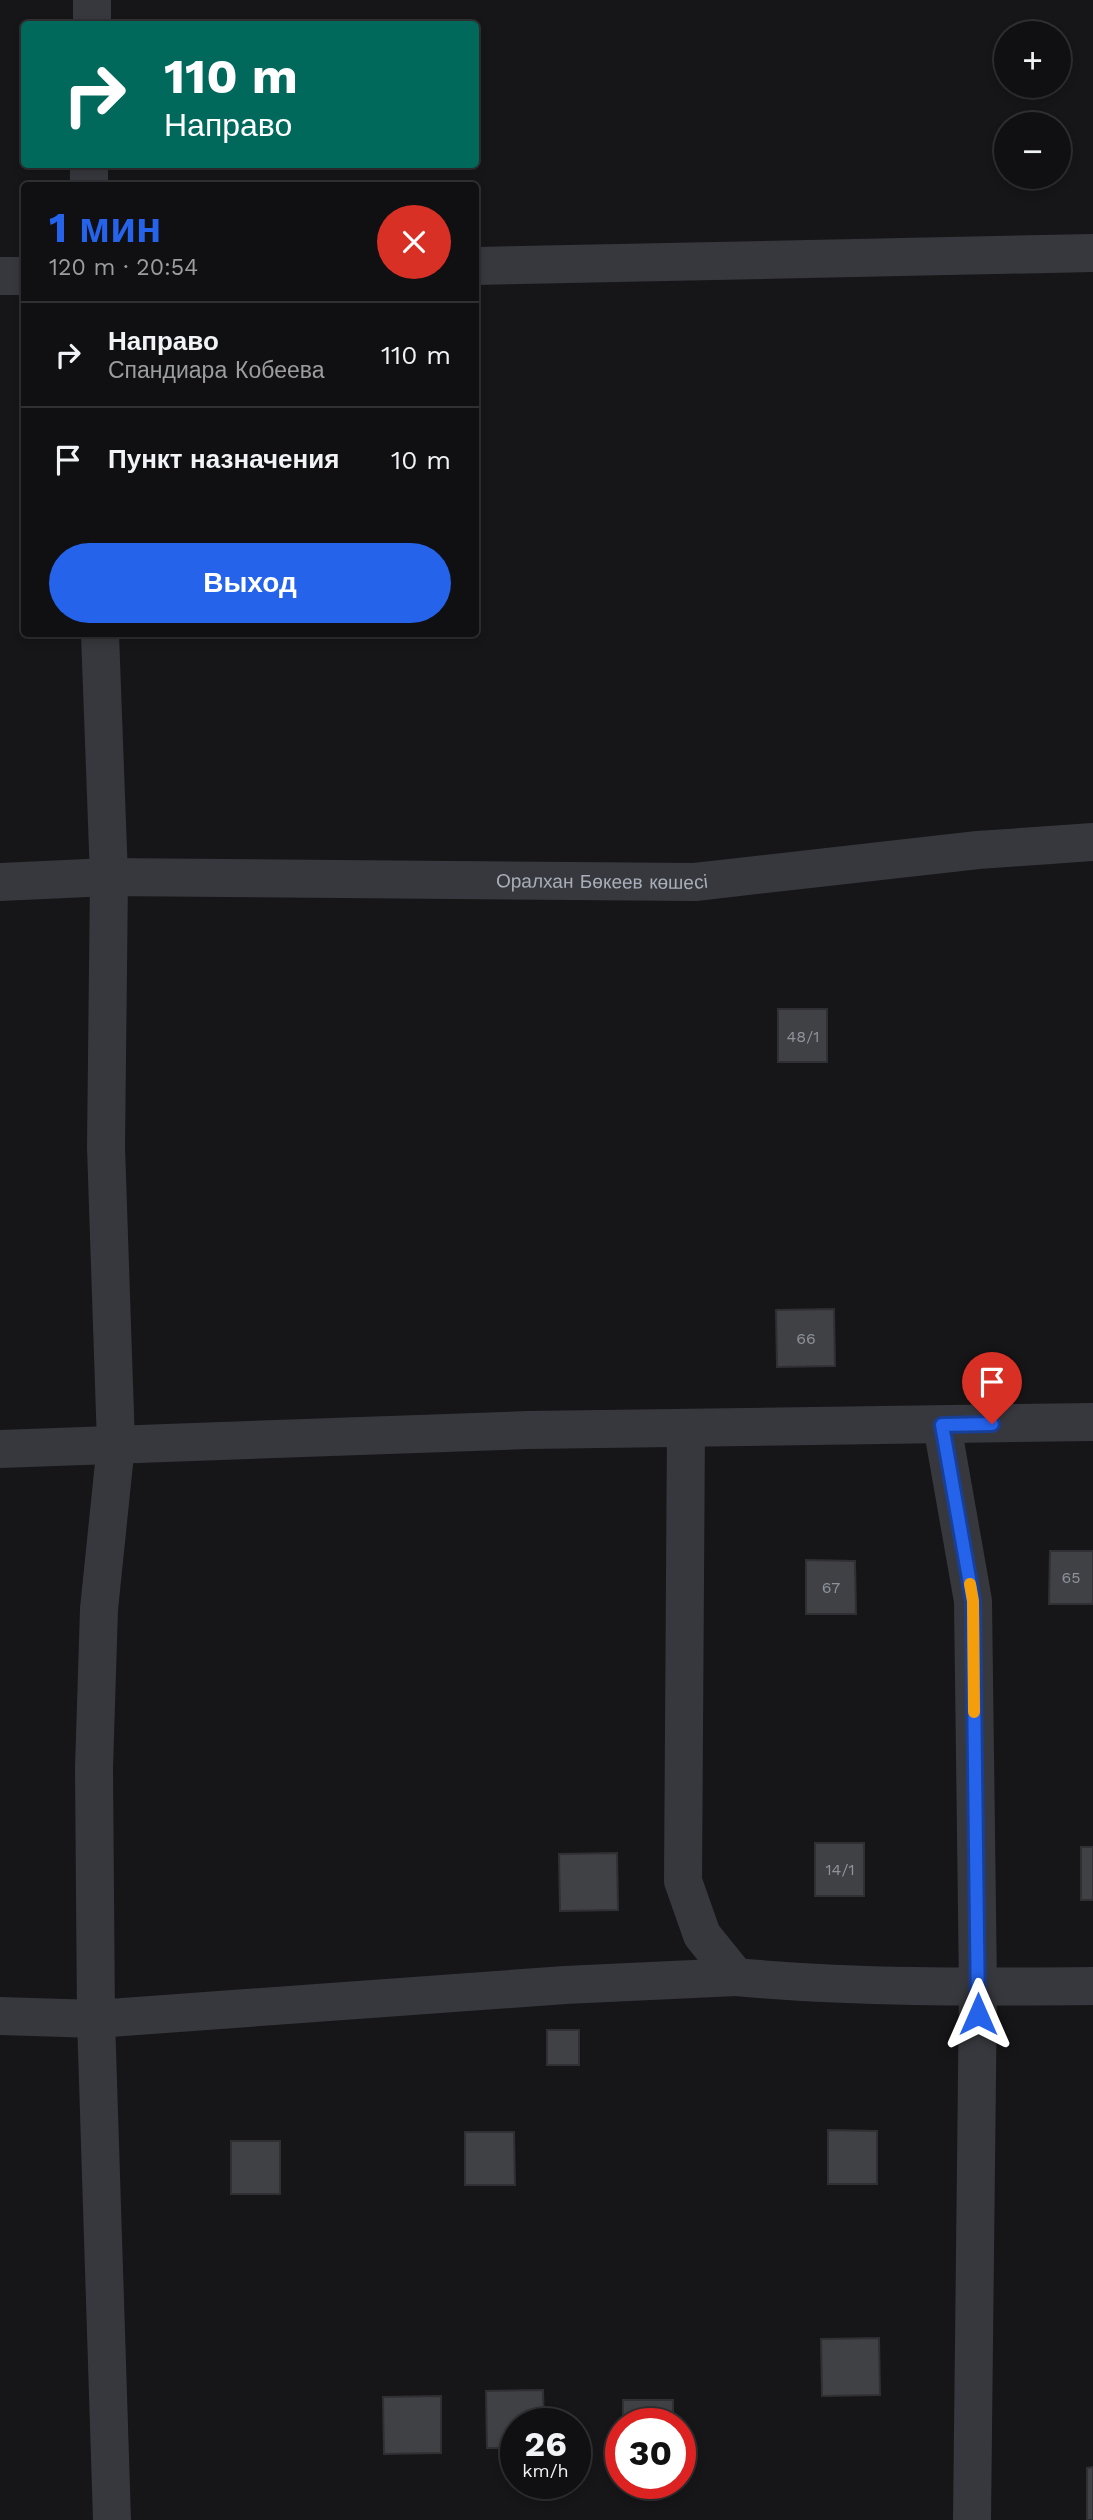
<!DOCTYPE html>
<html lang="ru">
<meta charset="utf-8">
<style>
body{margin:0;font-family:"Work Sans",sans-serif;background:#19191b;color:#f1f3f6;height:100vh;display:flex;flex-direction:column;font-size:26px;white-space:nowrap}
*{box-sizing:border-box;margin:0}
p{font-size:23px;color:#9c9d9f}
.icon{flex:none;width:38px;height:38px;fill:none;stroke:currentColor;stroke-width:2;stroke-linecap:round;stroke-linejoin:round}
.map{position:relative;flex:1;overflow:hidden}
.sheet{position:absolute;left:21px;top:182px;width:458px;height:455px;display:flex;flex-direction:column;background:#101012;border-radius:7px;box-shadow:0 4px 10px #0003,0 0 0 2px #303032}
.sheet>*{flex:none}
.guide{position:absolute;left:21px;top:21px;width:458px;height:147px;border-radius:7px;box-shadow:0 4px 10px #0003,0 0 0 2px #303032;background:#00695c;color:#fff;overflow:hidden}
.tools{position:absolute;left:994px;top:21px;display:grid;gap:14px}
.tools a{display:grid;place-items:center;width:77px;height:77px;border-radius:50%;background:#101012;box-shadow:0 4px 10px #0003,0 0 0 2px #303032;font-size:35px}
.speed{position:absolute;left:500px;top:2408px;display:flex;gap:14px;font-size:35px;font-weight:700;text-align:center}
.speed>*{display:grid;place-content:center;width:91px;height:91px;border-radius:50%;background:#101012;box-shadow:0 4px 10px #0003,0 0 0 2px #303032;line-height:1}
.speed small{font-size:18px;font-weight:400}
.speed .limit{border:10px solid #d22;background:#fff;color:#111}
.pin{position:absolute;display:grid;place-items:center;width:60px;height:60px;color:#fff;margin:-72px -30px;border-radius:50% 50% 50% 0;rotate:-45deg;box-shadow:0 0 7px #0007}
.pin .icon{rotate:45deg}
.me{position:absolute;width:77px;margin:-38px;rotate:0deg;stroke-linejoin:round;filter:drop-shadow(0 0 5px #0008)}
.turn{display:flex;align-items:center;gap:24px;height:147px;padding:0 28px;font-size:32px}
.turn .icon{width:91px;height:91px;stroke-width:2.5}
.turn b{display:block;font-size:49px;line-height:60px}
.round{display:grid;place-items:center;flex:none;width:74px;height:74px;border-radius:37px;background:#19191b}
.summary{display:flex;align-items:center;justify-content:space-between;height:119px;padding:0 28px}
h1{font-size:42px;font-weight:700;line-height:52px;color:#2563eb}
.primary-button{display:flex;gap:14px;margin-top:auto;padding:14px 28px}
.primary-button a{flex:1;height:80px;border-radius:42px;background:#2563eb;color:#fff;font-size:28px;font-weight:700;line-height:80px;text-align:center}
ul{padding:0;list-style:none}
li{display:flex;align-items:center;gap:21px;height:105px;padding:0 28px;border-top:2px solid #303032}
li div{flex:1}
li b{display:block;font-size:26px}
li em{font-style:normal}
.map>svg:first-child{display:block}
.building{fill:#404145;stroke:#303034;stroke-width:2}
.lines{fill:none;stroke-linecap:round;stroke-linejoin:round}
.minor{stroke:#37383d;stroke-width:38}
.route-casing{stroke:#184099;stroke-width:18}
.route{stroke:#2563eb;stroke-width:12}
.slow{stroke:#f59e0b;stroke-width:12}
.labels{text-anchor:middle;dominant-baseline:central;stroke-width:7;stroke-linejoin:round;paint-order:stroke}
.number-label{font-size:16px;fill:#8e929b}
.street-label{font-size:19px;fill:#a8adb8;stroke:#111113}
</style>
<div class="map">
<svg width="1093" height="2520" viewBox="0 0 1093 2520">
<rect width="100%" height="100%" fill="#161618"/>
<path class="building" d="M778,1009H827V1062H778Z
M834,1309L835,1366L777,1367L776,1310Z
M1050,1551H1093V1604H1049Z
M806,1560L855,1561L856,1614H806Z
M815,1843H864V1896H815Z
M1081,1847H1093V1900H1081Z
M617,1853L618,1910L560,1911L559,1854Z
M547,2030H579V2065H547Z
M828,2130L877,2131V2184H828Z
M465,2132H514L515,2185H465Z
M231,2141H280V2194H231Z
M879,2338L880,2395L822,2396L821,2339Z
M543,2390L544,2424H516V2448H487L486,2391Z
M441,2396V2453L384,2454L383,2397Z
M623,2400H673V2424H623Z
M1093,2467V2520H1087V2468Z"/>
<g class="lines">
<g class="minor">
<path d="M92,24V0"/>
<path d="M89,186V164"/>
<path d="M476,266L1093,253"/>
<path d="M0,276H24"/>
<path d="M100,634L109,877L106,1147L116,1444L99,1609L94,1768L96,2019L112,2520"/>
<path id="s1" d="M0,882L109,877L695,882L978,850L1093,842"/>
<path d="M942,1425L973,1601L978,1987L972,2520"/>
<path d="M686,1428L683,1881L702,1935L736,1977C854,1988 974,1987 1093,1986"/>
<path d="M0,1449L528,1430L1093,1422"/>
<path d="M0,2016L96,2019L565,1985L736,1977"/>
</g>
</g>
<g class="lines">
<g class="route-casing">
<path id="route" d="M978,2014L973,1601L942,1425L992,1424"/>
</g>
<use href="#route" class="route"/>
<path class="slow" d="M970,1584L973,1601L974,1712"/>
</g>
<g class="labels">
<g class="number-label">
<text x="803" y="1036">48/1</text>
<text x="806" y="1338">66</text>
<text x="1071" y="1577">65</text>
<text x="831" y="1587">67</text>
<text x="840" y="1869">14/1</text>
</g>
<g class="street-label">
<text stroke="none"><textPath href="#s1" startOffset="602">Оралхан Бөкеев көшесі</textPath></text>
</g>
</g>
</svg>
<div class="tools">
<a>+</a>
<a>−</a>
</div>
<div class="speed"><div>26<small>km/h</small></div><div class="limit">30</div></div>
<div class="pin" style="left:992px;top:1424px;background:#d93025"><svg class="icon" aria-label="arrive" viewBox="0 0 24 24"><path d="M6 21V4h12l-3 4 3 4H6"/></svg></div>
<svg class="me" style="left:978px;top:2014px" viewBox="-20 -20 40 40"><path d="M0-17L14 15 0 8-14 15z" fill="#2563eb" stroke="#fff" stroke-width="4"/></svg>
<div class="guide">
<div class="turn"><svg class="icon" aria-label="right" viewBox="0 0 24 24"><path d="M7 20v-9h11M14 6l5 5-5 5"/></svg><div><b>110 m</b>Направо</div></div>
</div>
<section class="sheet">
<div class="summary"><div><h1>1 мин</h1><p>120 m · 20:54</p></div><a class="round" style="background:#d93025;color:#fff"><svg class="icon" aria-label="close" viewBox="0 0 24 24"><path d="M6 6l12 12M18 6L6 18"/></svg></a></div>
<ul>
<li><svg class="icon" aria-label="right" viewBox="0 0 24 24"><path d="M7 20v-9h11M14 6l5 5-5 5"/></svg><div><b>Направо</b><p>Спандиара Кобеева</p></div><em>110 m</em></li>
<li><svg class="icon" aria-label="arrive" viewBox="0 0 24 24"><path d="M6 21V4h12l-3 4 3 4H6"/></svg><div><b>Пункт назначения</b></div><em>10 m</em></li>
</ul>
<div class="primary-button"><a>Выход</a></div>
</section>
</div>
